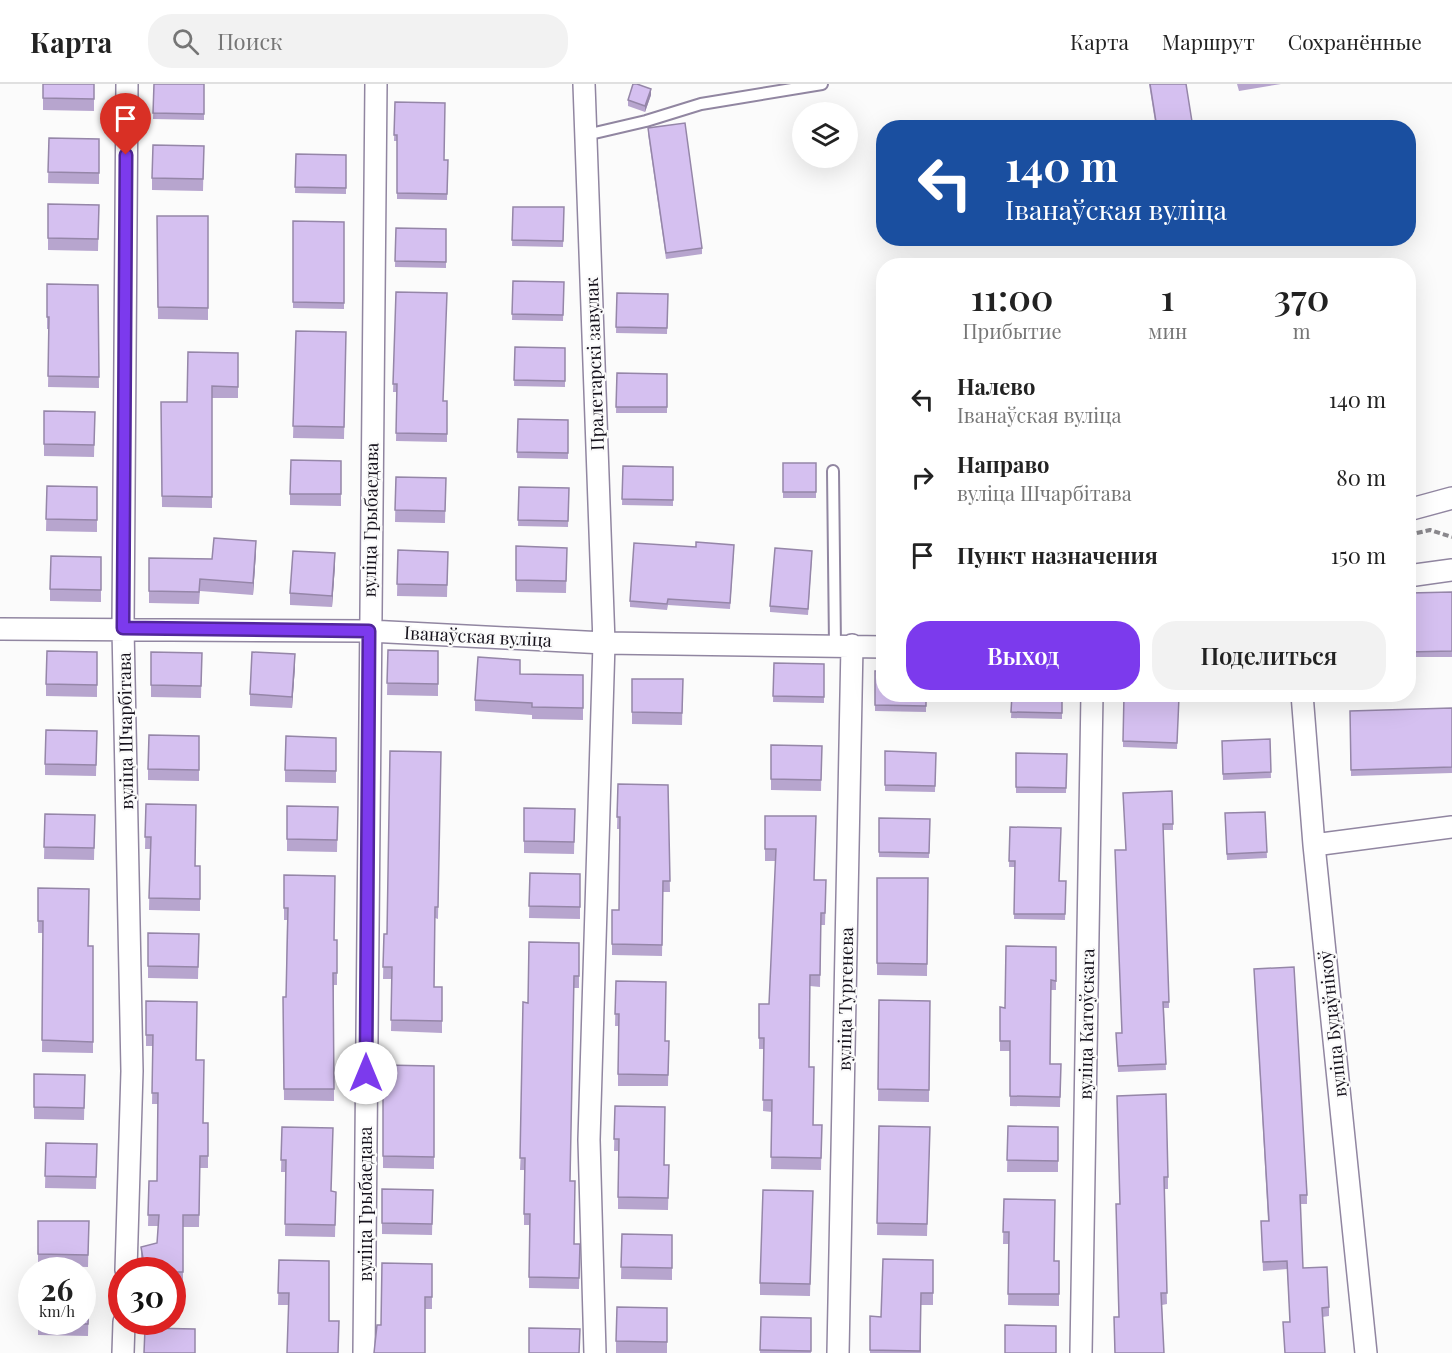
<!DOCTYPE html>
<html lang="ru">
<meta charset="utf-8">
<style>
body{margin:0;font-family:"Playfair Display",serif;background:#f2f2f2;color:#222;height:100vh;display:flex;flex-direction:column;font-size:22px;white-space:nowrap}
*{box-sizing:border-box;margin:0}
p{font-size:20px;color:#767676}
.icon{flex:none;width:33px;height:33px;fill:none;stroke:currentColor;stroke-width:2;stroke-linecap:round;stroke-linejoin:round}
.map{position:relative;flex:1;overflow:hidden}
.details{position:absolute;left:876px;top:174px;width:540px;height:444px;display:flex;flex-direction:column;background:#fff;border-radius:24px;box-shadow:0 6px 24px #0002}
.details>*{flex:none}
.top-card{position:absolute;left:876px;top:36px;width:540px;height:126px;border-radius:24px;box-shadow:0 6px 24px #0002;background:#1a4fa0;color:#fff;overflow:hidden}
.tools{position:absolute;left:792px;top:18px;display:grid;gap:12px}
.tools a{display:grid;place-items:center;width:66px;height:66px;border-radius:50%;background:#fff;box-shadow:0 6px 24px #0002;font-size:30px}
.speed{position:absolute;left:18px;top:1173px;display:flex;gap:12px;font-size:30px;font-weight:700;text-align:center}
.speed>*{display:grid;place-content:center;width:78px;height:78px;border-radius:50%;background:#fff;box-shadow:0 6px 24px #0002;line-height:1}
.speed small{font-size:15px;font-weight:400}
.speed .limit{border:9px solid #d22;background:#fff;color:#111}
.pin{position:absolute;display:grid;place-items:center;width:51px;height:51px;color:#fff;margin:-62px -26px;border-radius:50% 50% 50% 0;rotate:-45deg;box-shadow:0 0 6px #0007}
.pin .icon{rotate:45deg}
.me{position:absolute;width:66px;margin:-33px;rotate:0deg;stroke-linejoin:round;filter:drop-shadow(0 0 4px #0008)}
.turn{display:flex;align-items:center;gap:21px;height:126px;padding:0 30px;font-size:27px}
.turn .icon{width:78px;height:78px;stroke-width:2.5}
.turn b{display:block;font-size:42px;line-height:51px}
.eta{display:flex;justify-content:space-evenly;align-items:center;height:102px;text-align:center}
.eta b{font-size:36px;font-weight:600;line-height:42px}
.action{display:flex;gap:12px;margin-top:auto;padding:12px 30px}
.action a{flex:1;height:69px;border-radius:24px;background:#7c3aed;color:#fff;font-size:24px;font-weight:600;line-height:69px;text-align:center}
.action a+a{background:#f2f2f2;color:#222}
ul{padding:0;list-style:none}
li{display:flex;align-items:center;gap:18px;height:78px;padding:0 30px}
li div{flex:1}
li b{display:block;font-size:22px}
li em{font-style:normal}
header{display:flex;align-items:center;gap:36px;box-sizing:border-box;height:84px;padding:0 30px;background:#fff;border-bottom:2px solid #e0e0e0}
header strong{font-size:28px}
nav{display:flex;gap:33px;margin-inline-start:auto;font-size:21px}
.search{width:420px;height:54px;background:#f2f2f2;display:flex;align-items:center;gap:15px;box-sizing:border-box;padding:0 21px;border-radius:24px;color:#767676;font-size:22px}
.map>svg:first-child{display:block}
.lines{fill:none;stroke-linecap:round;stroke-linejoin:round}
.lane-casing{stroke:#9186a1;stroke-width:14}
.street-casing{stroke:#9186a1;stroke-width:24}
.path{stroke:#8a888d;stroke-width:4;stroke-dasharray:6 3;stroke-linecap:butt}
.lane{stroke:#fff;stroke-width:10}
.street{stroke:#fff;stroke-width:21}
.wall{fill:#b7a5ce}
.shaded-wall{fill:#9586a8}
.building{fill:#d5c0f0;stroke:#9586a8;stroke-width:1.5}
.route-casing{stroke:#51269a;stroke-width:15}
.route{stroke:#7c3aed;stroke-width:10}
.labels{text-anchor:middle;dominant-baseline:central;stroke-width:4.5;stroke-linejoin:round;paint-order:stroke}
.street-label{font-size:18px;fill:#16121c;stroke:#fbfbfb}
</style>
<header>
<strong>Карта</strong>
<div class="search"><svg class="icon" aria-label="search" viewBox="0 0 24 24"><circle cx="10" cy="10" r="6"/><path d="M15 15l6 6"/></svg>Поиск</div>
<nav><a>Карта</a><a>Маршрут</a><a>Сохранённые</a></nav>
</header>
<div class="map">
<svg width="1452" height="1269" viewBox="0 0 1452 1269">
<rect width="100%" height="100%" fill="#fbfbfb"/>
<g class="lines">
<g class="lane-casing">
<path id="lane" d="M586,51L646,37L701,20L822,0
M833,387L835,561"/>
</g>
<g class="street-casing">
<path id="street" d="M584,0L604,559L589,1056L595,1269
M1408,426L1452,414
M1408,492L1452,486
M0,545L369,547L604,559L884,563
M1302,610L1314,761L1366,1269
M1314,761L1452,743
M126,1186L132,987L123,544L127,0
M123,1269L124,1238
M364,1269L376,0
M838,1269L852,561
M1081,1269L1092,610"/>
</g>
<path class="path" d="M1408,451L1430,446L1452,453"/>
<use href="#lane" class="lane"/>
<use href="#street" class="street"/>
</g>
<path class="wall" d="M43,0H94V27L43,26Z
M154,0H204V36L153,35Z
M1149,0H1186L1193,44H1156Z
M1237,0H1281L1239,7Z
M651,11L645,28L628,22V16Z
M395,18L444,76H448L447,116L397,115V57H394Z
M648,44L702,164V170L666,175L648,50Z
M49,54L99,55V100L48,99Z
M204,62L203,107L152,106V94Z
M296,70L346,71V110L295,109Z
M48,120L99,121L98,167L48,166Z
M513,123H564L563,163L512,162Z
M157,132H208V236L158,235Z
M293,137L344,138V225L293,224Z
M396,144L446,145V184L395,183Z
M513,197L564,198L563,237L512,236Z
M47,200L98,201L99,304L48,303L49,245H47Z
M396,208L443,317H447V358L396,357L397,308H393Z
M617,209L668,210L667,250L616,249Z
M296,247L346,248L344,355L293,354Z
M515,263L565,264V303L514,302Z
M238,269V314H212V424L162,423L161,318H187Z
M617,289L667,290V329H616Z
M95,328L94,373L44,372V360Z
M518,335L568,336V375L517,374Z
M341,377V422L290,421V410Z
M783,379H816V414H783Z
M623,382L673,383V422L622,421Z
M396,393L446,394L445,439L395,438Z
M47,402L97,403V448L46,447Z
M519,403L569,404L568,443L518,442Z
M516,462L567,464L566,509L516,508Z
M398,466L448,468L447,513L397,512Z
M734,467L730,525L668,521L667,526L630,523V517Z
M256,468L253,511L200,507L199,520L149,519V474L212,475Z
M101,473V518L50,517V505Z
M812,473L808,531L770,528V522Z
M335,481L332,523L290,521V509Z
M1452,508V573H1408V541H1411Z
M388,566L438,567V612L387,611Z
M97,568V613L46,612V600Z
M151,568L202,569L201,614L151,613Z
M774,579L824,580V619L773,618Z
M295,582L292,624L250,622V610Z
M875,587L926,610V628L875,627Z
M520,590L583,591V636L532,635V631L475,627V616Z
M632,595H683L682,641L632,640Z
M1012,610H1062V635L1011,634Z
M1179,613L1177,665L1123,663V657Z
M1452,624V689L1351,692L1350,627Z
M97,647L96,692L45,691V680Z
M199,652V697L148,696V685Z
M336,654V699L285,698V686Z
M1270,655L1271,694L1223,696L1222,657Z
M771,661L822,662L821,707L771,706Z
M885,667L936,669L935,708L885,707Z
M441,668L438,835L435,834L434,903H442V949L391,947L392,895H383L384,850H387Z
M1016,669L1067,670L1066,709H1016Z
M618,700L668,701L670,808H663L662,872L612,871V826H619L620,745H617Z
M1123,709L1173,740V746H1163L1169,918V924H1164L1166,986L1118,988L1116,949H1122L1126,766Z
M146,720L196,782H200V827L149,826L150,765H145Z
M287,722L338,723L337,768L287,767Z
M524,724L575,725L574,770L524,769Z
M1265,728L1267,774L1227,776L1225,729Z
M45,730L95,731L94,776L44,775Z
M765,732L815,796H826L825,841H821L820,903L810,902L809,983L813,1041H822L821,1086L771,1085L772,1028L763,1027L764,965H759V920H769L776,777H765Z
M879,734L930,735L929,774L879,773Z
M1010,743L1060,797H1066L1065,836L1014,835L1015,783H1009Z
M530,789L580,790V835L529,834Z
M284,791L334,856L337,868V901H334V1017L284,1016L283,913H286L287,836H284Z
M877,794H928L927,892L877,891Z
M38,804L88,862H93V969L42,968L43,849H38Z
M199,850L198,895L148,894V882Z
M579,859V904H574L570,1097L574,1160H580L579,1205L529,1204V1141H524V1086H520L528,919Z
M1056,863V906H1051L1050,980H1061L1060,1023L1010,1022V967H1000V923L1005,924Z
M1254,885L1307,1111V1120H1300L1303,1184L1329,1223V1232L1290,1238L1287,1185L1263,1187L1261,1137H1268Z
M616,897L665,957H669L668,1002H618V942H615Z
M879,916L930,917L929,1018L878,1017Z
M146,917L196,976L203,1039H208V1084H200L199,1143H183V1200H172V1186H143L141,1174V1163L157,1159L158,1142H148L149,1097H157L158,1020H152L153,962H146Z
M383,981L434,982V1085L383,1084Z
M85,991L84,1036L34,1035V1023Z
M615,1022L665,1081H669L668,1126L618,1125V1067H614Z
M1117,1024L1168,1093V1105H1164L1167,1220L1162,1221L1164,1269H1115L1114,1233H1119L1120,1120Z
M879,1042L930,1043L927,1152L877,1151Z
M1008,1042L1058,1043V1088H1007Z
M282,1043L332,1107L336,1108L335,1153L285,1152L286,1088H281Z
M46,1059L97,1060L96,1105L45,1104Z
M382,1105L433,1106L432,1151L382,1150Z
M813,1107L810,1212L760,1211V1199Z
M1004,1115L1054,1177H1059V1222L1008,1221L1009,1160H1003Z
M89,1137L88,1183L38,1182V1170Z
M622,1150L672,1151V1196L621,1195Z
M279,1176L329,1237H339L338,1269H287L289,1221H278Z
M933,1176V1221H921V1269H870V1232L881,1233Z
M432,1180V1225H425L381,1241Z
M89,1207L88,1252L38,1251V1238Z
M667,1224V1269H616V1257Z
M761,1233L811,1234V1269H760Z"/>
<path class="shaded-wall" d="M651,5V11L645,28V22Z
M256,457V468L253,511V499Z
M335,469V481L332,523V512Z
M295,570V582L292,624V613Z"/>
<path class="building" d="M43,0H94V15L43,14Z
M154,0H204V30L153,29Z
M633,0H637L651,5L645,22L628,16Z
M1150,0H1186L1193,44H1157Z
M395,18L445,19L444,76H448L447,110L397,109V51H394Z
M685,39L702,164L666,169L648,44Z
M49,54L99,55V89L48,88Z
M153,61L204,62L203,95L152,94Z
M296,70L346,71V104L295,103Z
M48,120L99,121L98,155L48,154Z
M513,123H564L563,157L512,156Z
M157,132H208V224L158,223Z
M293,137L344,138V219L293,218Z
M396,144L446,145V178L395,177Z
M513,197L564,198L563,231L512,230Z
M47,200L98,201L99,293L48,292L49,233H47Z
M396,208L447,209L443,317H447V350L396,349L397,300H393Z
M617,209L668,210L667,244L616,243Z
M296,247L346,248L344,343L293,342Z
M515,263L565,264V297L514,296Z
M188,268L238,269V303L212,302V413L162,412L161,318H187Z
M617,289L667,290V323H616Z
M44,327L95,328L94,361L44,360Z
M518,335L568,336V369L517,368Z
M291,376L341,377V410H290Z
M783,379H816V408H783Z
M623,382L673,383V416L622,415Z
M396,393L446,394L445,427L395,426Z
M47,402L97,403V436L46,435Z
M519,403L569,404L568,437L518,436Z
M214,454L256,457L253,499L200,495L199,508L149,507V474L212,475Z
M696,458L734,461L730,519L668,515L667,520L630,517L634,459L696,463Z
M516,462L567,464L566,497L516,496Z
M775,464L812,467L808,525L770,522Z
M398,466L448,468L447,501L397,500Z
M293,467L335,469L332,512L290,509Z
M51,472L101,473V506L50,505Z
M1452,508V567L1408,568V541H1411L1410,509Z
M388,566L438,567V600L387,599Z
M47,567L97,568V601L46,600Z
M151,568L202,569L201,602L151,601Z
M252,568L295,570L292,613L250,610Z
M478,573L520,576V590L583,591V624L532,623V619L475,616Z
M774,579L824,580V613L773,612Z
M875,587H884V610H926V622L875,621Z
M632,595H683L682,629L632,628Z
M1012,610H1062V629L1011,628Z
M1124,611L1179,613L1177,659L1123,657Z
M1452,624V683L1351,686L1350,627Z
M46,646L97,647L96,681L45,680Z
M149,651L199,652V686L148,685Z
M286,652L336,654V687L285,686Z
M1270,655L1271,688L1223,690L1222,657Z
M771,661L822,662L821,696L771,695Z
M390,667L441,668L438,823H435L434,903H442V937L391,936L392,883H383L384,850H387Z
M885,667L936,669L935,702L885,701Z
M1016,669L1067,670L1066,704L1016,703Z
M618,700L668,701L670,797H663L662,861L612,860V826H619L620,733H617Z
M1172,707L1173,740H1163L1169,918H1163L1166,980L1118,982L1116,949H1122L1115,766H1126L1123,709Z
M146,720L196,721L195,782H200V815L149,814L151,753H145Z
M287,722L338,723L337,756L287,755Z
M524,724L575,725L574,758L524,757Z
M1265,728L1267,768L1227,770L1225,729Z
M45,730L95,731L94,764L44,763Z
M765,732H816L814,796H826L825,829H821L820,891H810L809,983H814L813,1041H822L821,1074L771,1073L772,1016H763L764,954H759V920H769L776,765H765Z
M879,734L930,735L929,769L879,768Z
M1010,743L1061,744L1059,797H1066L1065,830H1014L1015,777H1009Z
M530,789L580,790V823L529,822Z
M284,791L335,792L334,856H337V889H333L334,1005H284L283,913H286L288,824H284Z
M877,794H928L927,880L877,879Z
M38,804L89,805L88,862H93V958L42,956L43,837H38Z
M148,849L199,850L198,883L148,882Z
M529,858L579,859V892H574L570,1097H575L574,1160H580L579,1194L529,1193L530,1130H524L525,1074H520L523,918L528,919Z
M1006,862L1056,863V897L1051,896L1050,980H1061L1060,1013L1010,1012V957H1000V923L1005,924Z
M1294,883L1307,1111H1300L1303,1184L1327,1183L1329,1223L1322,1224L1325,1269H1285L1283,1238H1290L1287,1177L1263,1178L1261,1137H1269L1254,885Z
M616,897L666,898L665,957H669L668,991L618,990L619,930H615Z
M879,916L930,917L929,1006L878,1005Z
M146,917L197,918L196,976H204L203,1039H208V1072H200L199,1131H183V1188H172V1186H145L141,1163L157,1159L159,1131H148L149,1097H157L158,1009H152L153,951H146Z
M383,981L434,982V1073L383,1072Z
M34,990L85,991L84,1024L34,1023Z
M1166,1010L1168,1093H1164L1167,1209H1161L1164,1269H1115L1114,1233H1119L1116,1120H1120L1117,1012Z
M615,1022L665,1023L664,1081H669L668,1114L618,1113L619,1055H614Z
M879,1042L930,1043L927,1140L877,1139Z
M1008,1042L1058,1043V1077L1007,1076Z
M282,1043L333,1044L331,1107L336,1108L335,1141L285,1140L286,1076H281Z
M46,1059L97,1060L96,1093L45,1092Z
M382,1105L433,1106L432,1140L382,1139Z
M763,1106L813,1107L810,1200L760,1199Z
M1004,1115L1055,1116L1054,1177H1059V1210H1008L1009,1148H1003Z
M38,1137H89L88,1171L38,1170Z
M622,1150L672,1151V1184L621,1183Z
M883,1175L933,1176V1209H921L920,1267L870,1266V1232L881,1233Z
M279,1176L329,1177V1237H339L338,1269H287L289,1209H278Z
M382,1179L432,1180V1213H425V1269H374L377,1241H381Z
M82,1207H89L88,1240L38,1239V1238H82Z
M617,1223L667,1224V1258L616,1257Z
M761,1233L811,1234V1267L760,1266Z
M1005,1241L1056,1242V1269H1005Z
M145,1244L195,1245V1269H144Z
M529,1244L580,1245L579,1269H529Z"/>
<g class="lines">
<g class="route-casing">
<path id="route" d="M126,71L123,544L369,547L366,989"/>
</g>
<use href="#route" class="route"/>
</g>
<g class="labels">
<g class="street-label">
<text transform="translate(594 280) rotate(-92)">Пралетарскі завулак</text>
<text transform="translate(370 436) rotate(-89)">вуліца Грыбаедава</text>
<text transform="translate(478 552) rotate(3)">Іванаўская вуліца</text>
<text transform="translate(125 647) rotate(-91)">вуліца Шчарбітава</text>
<text transform="translate(845 915) rotate(-89)">вуліца Тургенева</text>
<text transform="translate(1086 940) rotate(-89)">вуліца Катоўскага</text>
<text transform="translate(1332 940) rotate(-96)">вуліца Будаўнікоў</text>
<text transform="translate(365 1120) rotate(-90)">вуліца Грыбаедава</text>
</g>
</g>
</svg>
<div class="tools">
<a><svg class="icon" aria-label="layers" viewBox="0 0 24 24"><path d="M12 4l9 5-9 5-9-5zM3 14l9 5 9-5"/></svg></a>
</div>
<div class="speed"><div>26<small>km/h</small></div><div class="limit">30</div></div>
<div class="pin" style="left:126px;top:71px;background:#d93025"><svg class="icon" aria-label="arrive" viewBox="0 0 24 24"><path d="M6 21V4h12l-3 4 3 4H6"/></svg></div>
<svg class="me" style="left:366px;top:989px" viewBox="-20 -20 40 40"><circle r="19" fill="#fff"/><path d="M0-13L10 11 0 6-10 11z" fill="#7c3aed"/></svg>
<div class="top-card">
<div class="turn"><svg class="icon" aria-label="left" viewBox="0 0 24 24"><path d="M17 20v-9H6M10 6l-5 5 5 5"/></svg><div><b>140 m</b>Іванаўская вуліца</div></div>
</div>
<section class="details">
<div class="eta">
<div><b>11:00</b><p>Прибытие</p></div>
<div><b>1</b><p>мин</p></div>
<div><b>370</b><p>m</p></div>
</div>
<ul>
<li><svg class="icon" aria-label="left" viewBox="0 0 24 24"><path d="M17 20v-9H6M10 6l-5 5 5 5"/></svg><div><b>Налево</b><p>Іванаўская вуліца</p></div><em>140 m</em></li>
<li><svg class="icon" aria-label="right" viewBox="0 0 24 24"><path d="M7 20v-9h11M14 6l5 5-5 5"/></svg><div><b>Направо</b><p>вуліца Шчарбітава</p></div><em>80 m</em></li>
<li><svg class="icon" aria-label="arrive" viewBox="0 0 24 24"><path d="M6 21V4h12l-3 4 3 4H6"/></svg><div><b>Пункт назначения</b></div><em>150 m</em></li>
</ul>
<div class="action"><a>Выход</a><a>Поделиться</a></div>
</section>
</div>
